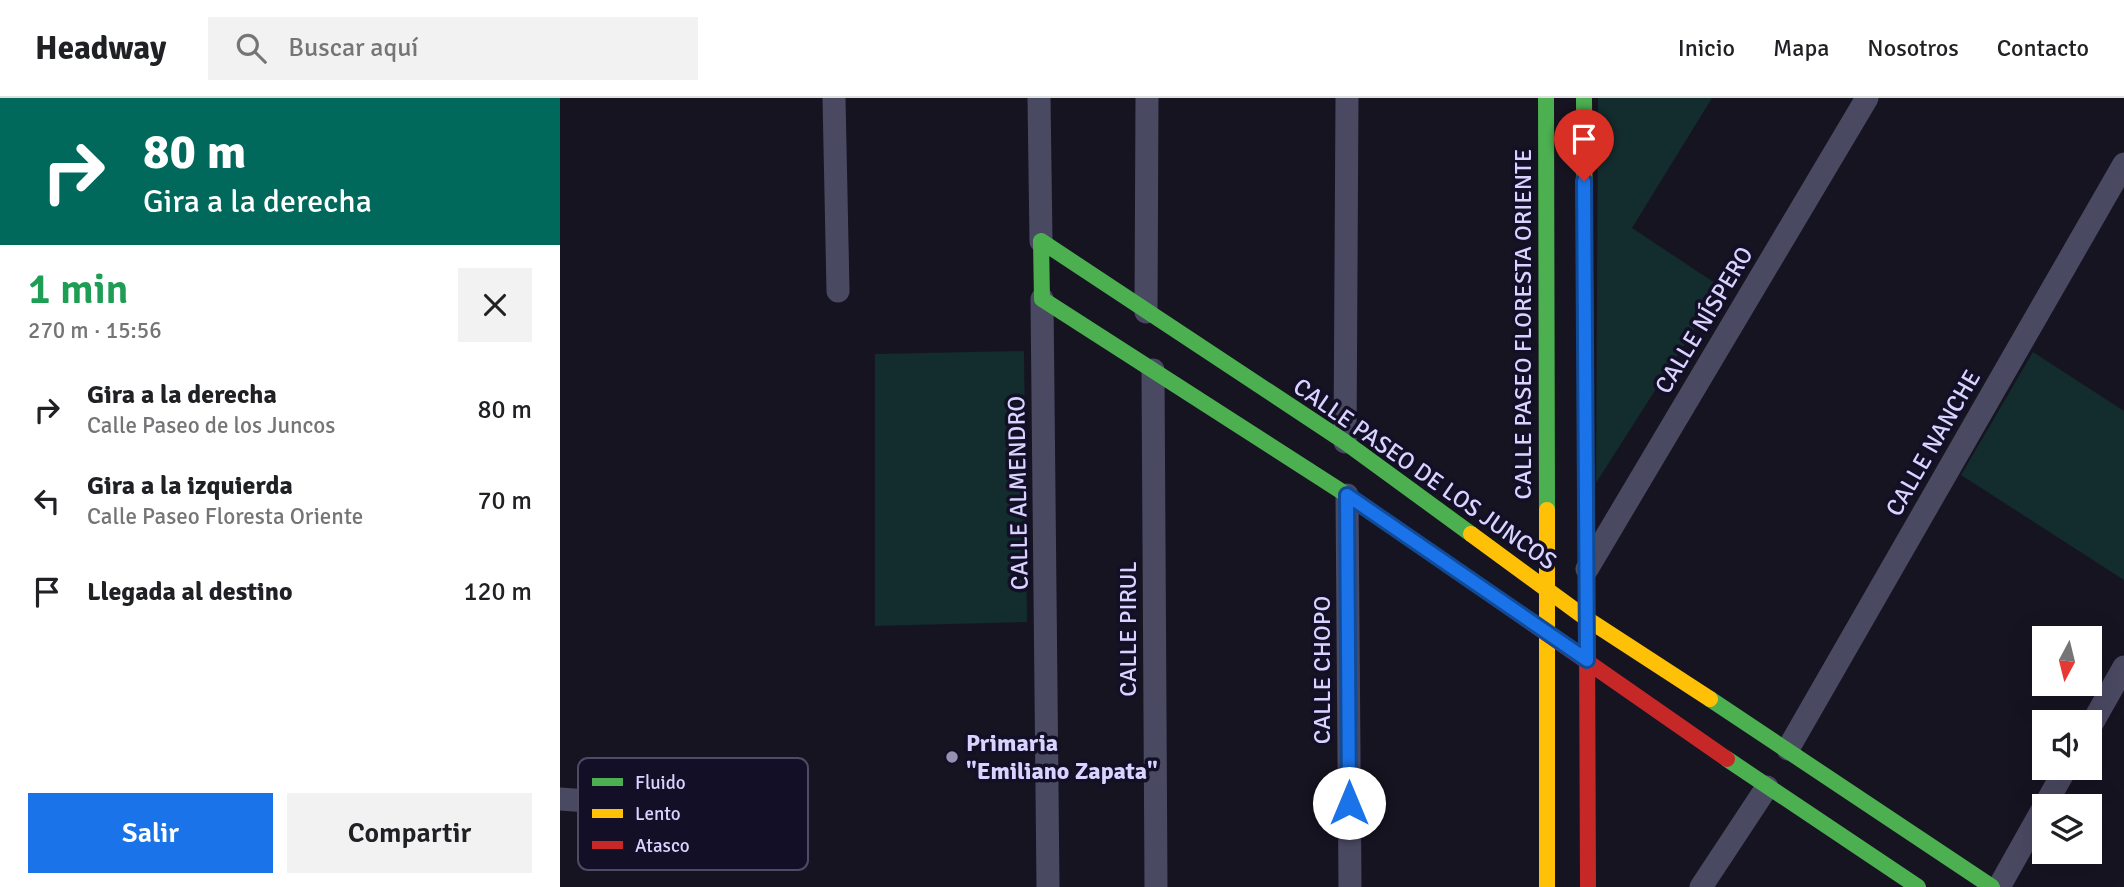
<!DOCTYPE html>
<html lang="es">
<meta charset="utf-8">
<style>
body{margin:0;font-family:Signika,sans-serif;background:#f2f2f2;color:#202124;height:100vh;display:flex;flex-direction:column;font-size:26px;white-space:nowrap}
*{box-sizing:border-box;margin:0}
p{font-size:23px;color:#757577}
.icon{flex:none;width:38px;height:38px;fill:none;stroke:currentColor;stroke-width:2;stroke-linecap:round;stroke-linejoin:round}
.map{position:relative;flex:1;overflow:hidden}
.side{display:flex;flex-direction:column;background:#fff;width:560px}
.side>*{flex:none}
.top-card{background:#00695c;color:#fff;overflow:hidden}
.needle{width:46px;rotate:187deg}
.tools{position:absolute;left:1472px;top:528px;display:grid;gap:14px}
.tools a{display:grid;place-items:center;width:70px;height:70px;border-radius:0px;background:#fff;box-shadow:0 7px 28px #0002;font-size:35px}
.pin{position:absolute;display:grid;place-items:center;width:60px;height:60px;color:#fff;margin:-72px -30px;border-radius:50% 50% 50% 0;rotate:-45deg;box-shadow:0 0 7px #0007}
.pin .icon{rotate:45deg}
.me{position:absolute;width:77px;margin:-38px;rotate:0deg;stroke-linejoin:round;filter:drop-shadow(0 0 5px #0008)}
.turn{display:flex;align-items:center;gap:24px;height:147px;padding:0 28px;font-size:32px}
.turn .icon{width:91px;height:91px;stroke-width:2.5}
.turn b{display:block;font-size:49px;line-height:60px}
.round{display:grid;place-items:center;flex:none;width:74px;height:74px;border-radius:0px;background:#f2f2f2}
.summary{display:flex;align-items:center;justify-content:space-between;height:119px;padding:0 28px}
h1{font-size:42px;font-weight:600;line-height:52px;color:#1e9e55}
.cta{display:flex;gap:14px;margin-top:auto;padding:14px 28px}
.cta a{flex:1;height:80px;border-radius:0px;background:#1a73e8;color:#fff;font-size:28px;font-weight:600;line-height:80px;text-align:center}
.cta a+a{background:#f2f2f2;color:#202124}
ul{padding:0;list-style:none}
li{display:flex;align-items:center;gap:21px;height:91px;padding:0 28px}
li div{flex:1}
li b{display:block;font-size:26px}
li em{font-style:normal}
header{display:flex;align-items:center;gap:42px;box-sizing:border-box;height:98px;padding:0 35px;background:#fff;border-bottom:2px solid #e0e0e0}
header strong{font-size:33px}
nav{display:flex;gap:38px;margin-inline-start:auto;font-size:24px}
.search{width:490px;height:63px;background:#f2f2f2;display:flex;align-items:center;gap:18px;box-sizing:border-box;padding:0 24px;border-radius:0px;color:#757577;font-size:26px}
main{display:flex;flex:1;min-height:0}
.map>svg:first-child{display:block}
.green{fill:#132c2d}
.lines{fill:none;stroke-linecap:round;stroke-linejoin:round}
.street{stroke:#4a4962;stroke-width:23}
.fast{stroke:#4caf50;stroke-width:16}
.slow{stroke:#ffc107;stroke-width:16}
.jam{stroke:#c62828;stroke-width:16}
.route-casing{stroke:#114b97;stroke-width:18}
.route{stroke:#1a73e8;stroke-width:12}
.poi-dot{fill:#9591b1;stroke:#130f26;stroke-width:2.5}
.labels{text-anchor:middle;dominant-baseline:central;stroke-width:7;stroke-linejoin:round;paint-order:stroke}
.street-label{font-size:24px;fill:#d9d4ff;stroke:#130f26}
.poi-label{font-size:24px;font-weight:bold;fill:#d9d4ff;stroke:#130f26;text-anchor:start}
.key{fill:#130f26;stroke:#4e4a67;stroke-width:2}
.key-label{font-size:19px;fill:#d9d4ff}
</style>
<header>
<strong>Headway</strong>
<div class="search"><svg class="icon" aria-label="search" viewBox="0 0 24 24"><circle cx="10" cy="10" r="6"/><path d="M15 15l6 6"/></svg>Buscar aquí</div>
<nav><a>Inicio</a><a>Mapa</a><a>Nosotros</a><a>Contacto</a></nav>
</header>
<main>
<section class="side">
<div class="top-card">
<div class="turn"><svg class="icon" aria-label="right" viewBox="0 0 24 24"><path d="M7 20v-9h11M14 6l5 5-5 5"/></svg><div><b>80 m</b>Gira a la derecha</div></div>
</div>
<div class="summary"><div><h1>1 min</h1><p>270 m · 15:56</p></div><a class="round"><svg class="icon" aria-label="close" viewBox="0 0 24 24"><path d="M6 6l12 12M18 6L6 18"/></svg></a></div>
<ul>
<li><svg class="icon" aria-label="right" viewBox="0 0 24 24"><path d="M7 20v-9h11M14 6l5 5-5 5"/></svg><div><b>Gira a la derecha</b><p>Calle Paseo de los Juncos</p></div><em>80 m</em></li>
<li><svg class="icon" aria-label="left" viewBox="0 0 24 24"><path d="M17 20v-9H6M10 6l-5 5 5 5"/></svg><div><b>Gira a la izquierda</b><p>Calle Paseo Floresta Oriente</p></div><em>70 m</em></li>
<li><svg class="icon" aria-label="arrive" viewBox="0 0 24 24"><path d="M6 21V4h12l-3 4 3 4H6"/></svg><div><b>Llegada al destino</b></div><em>120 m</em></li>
</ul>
<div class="cta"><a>Salir</a><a>Compartir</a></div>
</section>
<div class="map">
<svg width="1564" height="789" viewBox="0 0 1564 789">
<rect width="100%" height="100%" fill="#161421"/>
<path class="green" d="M1038,0H1152L1072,130L1161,189L1036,385Z
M464,253L467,524L315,528V256Z
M1473,254L1564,313V482L1401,377Z"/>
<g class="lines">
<path class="street" d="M274,0L278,193
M479,0L481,143
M482,201L488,789
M586,214L587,0
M593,272L596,789
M785,344L787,0
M787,397L790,789
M1027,471L1307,0
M1530,629L1564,569
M1228,651L1564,66
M0,701L147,712
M1484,709L1506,670
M1141,789L1207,689
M1439,789L1484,709"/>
<path class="fast" d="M986,0L987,412
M1024,0L1027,534
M481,143L785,344L911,436
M481,143L482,201L787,397L841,434
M1150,601L1432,789
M1167,661L1358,789"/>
<path class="slow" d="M987,412V789
M911,436L1027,521L1150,601"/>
<path class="jam" d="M841,434L1167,661
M1027,534L1028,789"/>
</g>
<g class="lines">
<g class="route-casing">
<path id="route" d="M789,705L787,397L1027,562L1024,83"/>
</g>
<use href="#route" class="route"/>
</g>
<circle class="poi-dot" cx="392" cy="659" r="7"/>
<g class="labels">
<g class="street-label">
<text transform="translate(1144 222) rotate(-59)">CALLE NÍSPERO</text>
<text transform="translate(963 226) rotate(-90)">CALLE PASEO FLORESTA ORIENTE</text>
<text transform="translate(1373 345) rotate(-60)">CALLE NANCHE</text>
<text transform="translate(865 376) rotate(35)">CALLE PASEO DE LOS JUNCOS</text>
<text transform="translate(458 395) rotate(-91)">CALLE ALMENDRO</text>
<text transform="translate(568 531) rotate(-90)">CALLE PIRUL</text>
<text transform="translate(762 572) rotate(-90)">CALLE CHOPO</text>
</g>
<g class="poi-label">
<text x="406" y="645">Primaria<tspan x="406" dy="28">"Emiliano Zapata"</tspan></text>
</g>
</g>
<rect x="18" y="660" width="230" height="112" rx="10" class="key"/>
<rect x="32" y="680" width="31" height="8" fill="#4caf50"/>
<rect x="32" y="711" width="31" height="9" fill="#ffc107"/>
<rect x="32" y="743" width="31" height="8" fill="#c62828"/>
<g class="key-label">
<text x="75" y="691">Fluido</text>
<text x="75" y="722">Lento</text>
<text x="75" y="754">Atasco</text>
</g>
</svg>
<div class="tools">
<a><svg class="needle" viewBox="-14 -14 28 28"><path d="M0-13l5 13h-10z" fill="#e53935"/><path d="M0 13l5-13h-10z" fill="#757577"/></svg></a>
<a><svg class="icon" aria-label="sound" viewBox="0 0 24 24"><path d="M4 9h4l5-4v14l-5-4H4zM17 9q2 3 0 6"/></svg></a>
<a><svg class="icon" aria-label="layers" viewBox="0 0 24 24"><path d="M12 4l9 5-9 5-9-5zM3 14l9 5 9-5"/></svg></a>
</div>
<div class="pin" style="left:1024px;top:83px;background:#d93025"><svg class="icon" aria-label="arrive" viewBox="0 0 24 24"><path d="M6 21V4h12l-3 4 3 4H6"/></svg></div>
<svg class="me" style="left:789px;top:705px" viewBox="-20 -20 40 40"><circle r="19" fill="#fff"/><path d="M0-13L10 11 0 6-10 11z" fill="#1a73e8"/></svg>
</div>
</main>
